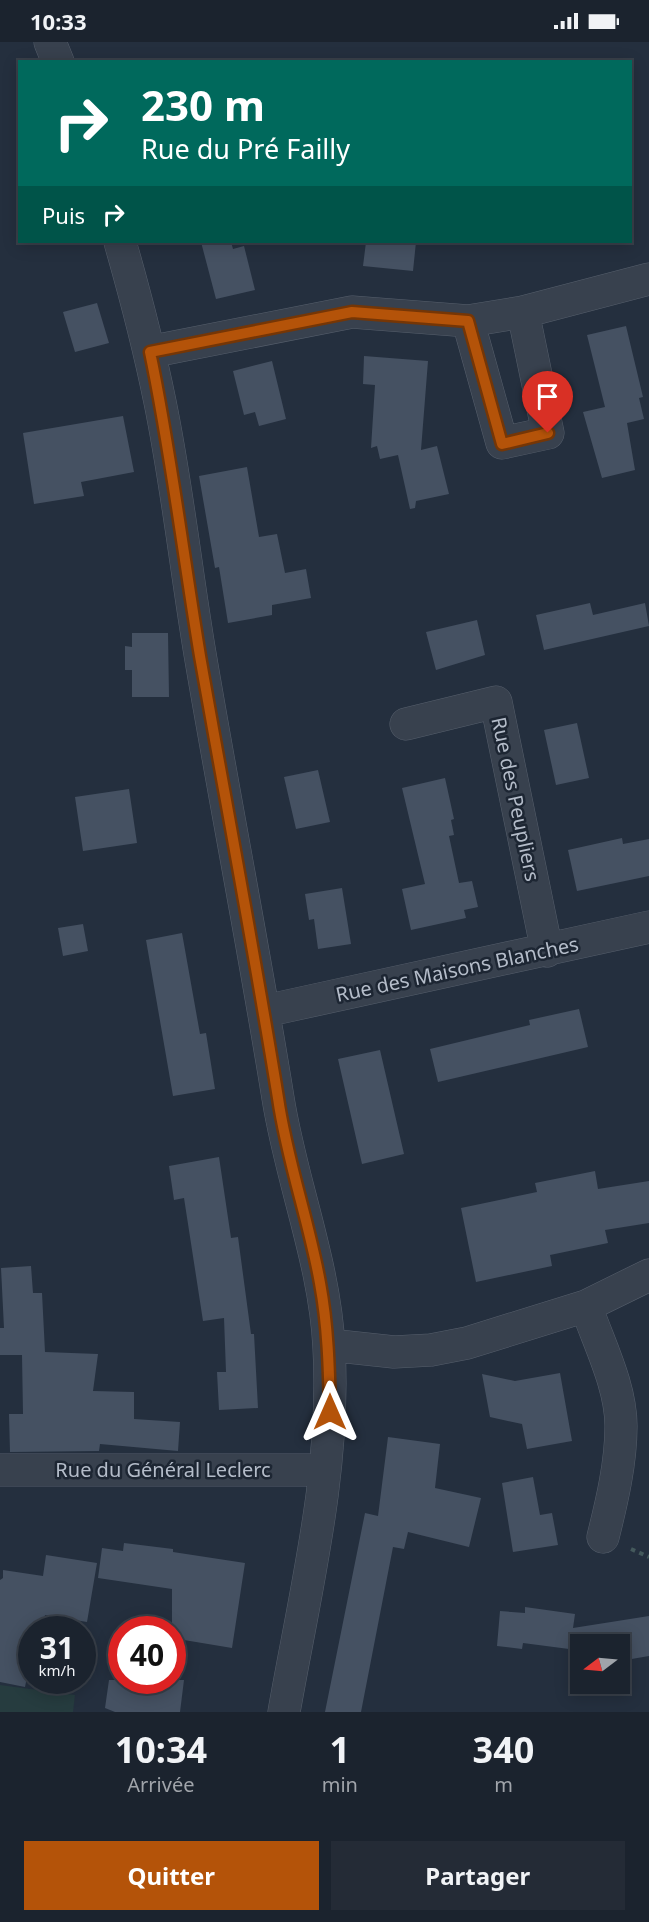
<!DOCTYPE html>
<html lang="fr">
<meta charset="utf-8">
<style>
body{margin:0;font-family:"Noto Sans",sans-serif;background:#242b36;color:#f1f3f6;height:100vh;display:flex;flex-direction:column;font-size:22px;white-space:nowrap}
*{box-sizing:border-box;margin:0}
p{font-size:20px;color:#a0a4aa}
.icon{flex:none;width:33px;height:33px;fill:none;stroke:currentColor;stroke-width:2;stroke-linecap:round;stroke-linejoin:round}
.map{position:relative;height:1670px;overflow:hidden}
.panel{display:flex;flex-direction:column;background:#1b232e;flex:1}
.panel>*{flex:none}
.top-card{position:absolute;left:18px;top:18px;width:614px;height:183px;border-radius:0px;box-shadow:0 3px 15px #0003,0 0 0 2px #39404a;background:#00695c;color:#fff;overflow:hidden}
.needle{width:39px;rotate:254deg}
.buttons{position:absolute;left:570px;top:1592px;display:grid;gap:12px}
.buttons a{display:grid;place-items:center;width:60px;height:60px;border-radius:0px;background:#1b232e;box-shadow:0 3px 15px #0003,0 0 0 2px #39404a;font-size:30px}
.speed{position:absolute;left:18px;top:1574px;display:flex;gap:12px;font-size:30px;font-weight:700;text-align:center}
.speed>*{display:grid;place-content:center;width:78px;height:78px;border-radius:50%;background:#1b232e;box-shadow:0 3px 15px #0003,0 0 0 2px #39404a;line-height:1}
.speed small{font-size:15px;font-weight:400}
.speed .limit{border:9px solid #d22;background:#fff;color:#111}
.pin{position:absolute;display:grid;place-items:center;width:51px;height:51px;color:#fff;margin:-62px -26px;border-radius:50% 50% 50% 0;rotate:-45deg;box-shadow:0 0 6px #0007}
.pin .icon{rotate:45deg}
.me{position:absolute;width:66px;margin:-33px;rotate:0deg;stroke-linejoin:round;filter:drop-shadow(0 0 4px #0008)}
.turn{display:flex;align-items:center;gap:21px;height:126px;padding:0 24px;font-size:27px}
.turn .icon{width:78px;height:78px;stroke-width:2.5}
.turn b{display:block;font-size:42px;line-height:51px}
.then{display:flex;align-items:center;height:57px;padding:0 24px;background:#0003;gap:12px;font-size:22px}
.eta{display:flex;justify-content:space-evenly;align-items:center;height:102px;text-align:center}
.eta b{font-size:36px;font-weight:700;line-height:42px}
.button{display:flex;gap:12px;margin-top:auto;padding:12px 24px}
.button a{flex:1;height:69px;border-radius:0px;background:#b45309;color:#fff;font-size:24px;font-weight:700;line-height:69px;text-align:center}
.button a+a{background:#242b36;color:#f1f3f6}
.status{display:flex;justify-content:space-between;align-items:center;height:42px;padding:0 30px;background:#1b232e;direction:ltr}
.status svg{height:16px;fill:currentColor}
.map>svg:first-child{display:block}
.green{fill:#263c3f}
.building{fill:#455162}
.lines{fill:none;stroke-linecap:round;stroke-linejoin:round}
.minor-casing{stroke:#565f6c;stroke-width:33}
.path{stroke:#44595c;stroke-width:4;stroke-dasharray:4.5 4.5;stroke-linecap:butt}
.minor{stroke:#38414e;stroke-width:32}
.route-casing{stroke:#753606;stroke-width:15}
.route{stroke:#b45309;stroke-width:10}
.labels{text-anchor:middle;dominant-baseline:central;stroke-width:5;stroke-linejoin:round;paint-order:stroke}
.street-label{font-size:20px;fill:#b4bcc9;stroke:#1d2633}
</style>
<div class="status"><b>10:33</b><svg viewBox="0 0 49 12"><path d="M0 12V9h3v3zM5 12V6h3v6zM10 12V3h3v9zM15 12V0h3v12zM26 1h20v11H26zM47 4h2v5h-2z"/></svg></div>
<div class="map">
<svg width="649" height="1670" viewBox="0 0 649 1670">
<rect width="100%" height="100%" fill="#242f3e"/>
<path class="green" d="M0,1643L75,1653L73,1670H0Z"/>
<path class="building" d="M201,200H231L233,207L244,204L255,248L216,257Z
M366,200H416L413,229L363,224Z
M97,261L109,301L75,310L63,270Z
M626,284L643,355L639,356L644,377L627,381L635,428L602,436L583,370L605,365L587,293Z
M364,314L428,319L421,408L437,404L449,452L416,459L415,466L410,467L398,413L380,417L377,404L371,406L375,343L363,342Z
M272,319L286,377L259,384L255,370L244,373L233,329Z
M123,374L134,430L81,440L84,454L34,462L23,391Z
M247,425L259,495L277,492L285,531L306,527L311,556L272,563V573L228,581L219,525L215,526L199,434Z
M590,561L593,573L645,561L649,584L544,608L536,573Z
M477,578L485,613L436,628L426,590Z
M132,591H168L169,655H132V628H125V604L132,605Z
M577,681L589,736L556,743L544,688Z
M318,728L330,780L296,787L284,735Z
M445,736L454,777L451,778L454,793L449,794L459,841L472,839L478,865L464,868L466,876L411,888L402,847L425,842L402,746Z
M129,747L137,801L83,809L75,755Z
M622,796L623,802L649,797V834L577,849L568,808Z
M342,846L351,902L318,907L314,877L309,878L305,852Z
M83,882L88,909L63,914L58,886Z
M182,891L200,992L206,991L215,1047L173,1054L146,898Z
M579,967L588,1005L438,1040L430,1007L530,983L529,978Z
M380,1008L404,1112L362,1122L338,1017Z
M219,1115L231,1196L238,1195L251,1292H254L258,1366L219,1368L217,1330H226L224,1276L203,1279L184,1156L174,1158L169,1124Z
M595,1129L598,1147L649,1139V1181L605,1188L608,1201L550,1213L552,1224L476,1240L461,1166L537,1150L535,1141Z
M31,1224L33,1251H42L45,1310L98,1312L93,1349L134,1350V1377L180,1380L178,1409L100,1402L99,1409L10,1410L9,1372H23L22,1313H0V1286H4L1,1226Z
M560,1331L572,1399L527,1407L522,1382L490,1375L482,1332L515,1339Z
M388,1395L440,1402L435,1446L481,1456L469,1505L408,1490L404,1507L393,1505L361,1670H325L365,1471L378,1474Z
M533,1435L540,1473L552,1471L558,1503L513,1510L502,1441Z
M124,1501L173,1507V1510L245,1521L232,1606L172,1596V1547L98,1536L102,1506L123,1509Z
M46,1513L97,1521L87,1580L45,1573L43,1587H32V1611L25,1645L0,1640V1538L3,1536V1528L43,1534Z
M525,1565L575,1572L573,1586L649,1574V1614L620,1619V1602H570L569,1607L523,1601L522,1607L497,1604L500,1569L525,1571Z
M109,1638H184L180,1670H115L105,1666Z"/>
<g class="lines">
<g class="minor-casing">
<path id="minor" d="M50,0L58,20
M120,200C135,252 149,306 160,360C177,443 186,528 200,612C225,760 254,907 278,1056C291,1139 325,1221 329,1306C336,1428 305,1550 284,1670
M468,279L502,401L548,391L523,270
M149,310L352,270L468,279L523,270L649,237
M406,682L496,660L547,909
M265,969L649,885
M586,1264C599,1302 621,1344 621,1384C621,1421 612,1459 603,1495
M329,1303L394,1310L431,1308L467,1301L586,1264L649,1233
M0,1428H325"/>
</g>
<path class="path" d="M631,1507L649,1515"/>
<use href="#minor" class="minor"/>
</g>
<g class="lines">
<g class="route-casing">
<path id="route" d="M330,1370C329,1326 328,1284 320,1241C309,1179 287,1119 278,1056C254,908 226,761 200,614C183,512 171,410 150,310L352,270L468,279L502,402L548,391"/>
</g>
<use href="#route" class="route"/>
</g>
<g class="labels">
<g class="street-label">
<text transform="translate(516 757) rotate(78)">Rue des Peupliers</text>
<text transform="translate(457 927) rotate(-12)">Rue des Maisons Blanches</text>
<text x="163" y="1427">Rue du Général Leclerc</text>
</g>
</g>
</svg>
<div class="buttons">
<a><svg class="needle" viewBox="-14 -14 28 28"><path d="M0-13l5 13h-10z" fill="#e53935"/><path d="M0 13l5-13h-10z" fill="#a0a4aa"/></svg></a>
</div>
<div class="speed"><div>31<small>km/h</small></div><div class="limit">40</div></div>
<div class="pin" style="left:548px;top:391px;background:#d93025"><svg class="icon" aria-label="arrive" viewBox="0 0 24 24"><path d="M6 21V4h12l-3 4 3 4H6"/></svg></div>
<svg class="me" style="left:330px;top:1370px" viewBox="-20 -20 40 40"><path d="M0-17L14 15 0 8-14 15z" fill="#b45309" stroke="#fff" stroke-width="4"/></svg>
<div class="top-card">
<div class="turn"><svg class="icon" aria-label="right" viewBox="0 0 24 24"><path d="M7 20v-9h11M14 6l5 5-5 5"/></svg><div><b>230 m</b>Rue du Pré Failly</div></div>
<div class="then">Puis<svg class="icon" aria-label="right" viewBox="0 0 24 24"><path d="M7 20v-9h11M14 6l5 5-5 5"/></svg></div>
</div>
</div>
<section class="panel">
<div class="eta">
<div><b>10:34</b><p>Arrivée</p></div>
<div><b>1</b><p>min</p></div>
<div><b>340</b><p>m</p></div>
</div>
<div class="button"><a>Quitter</a><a>Partager</a></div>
</section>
